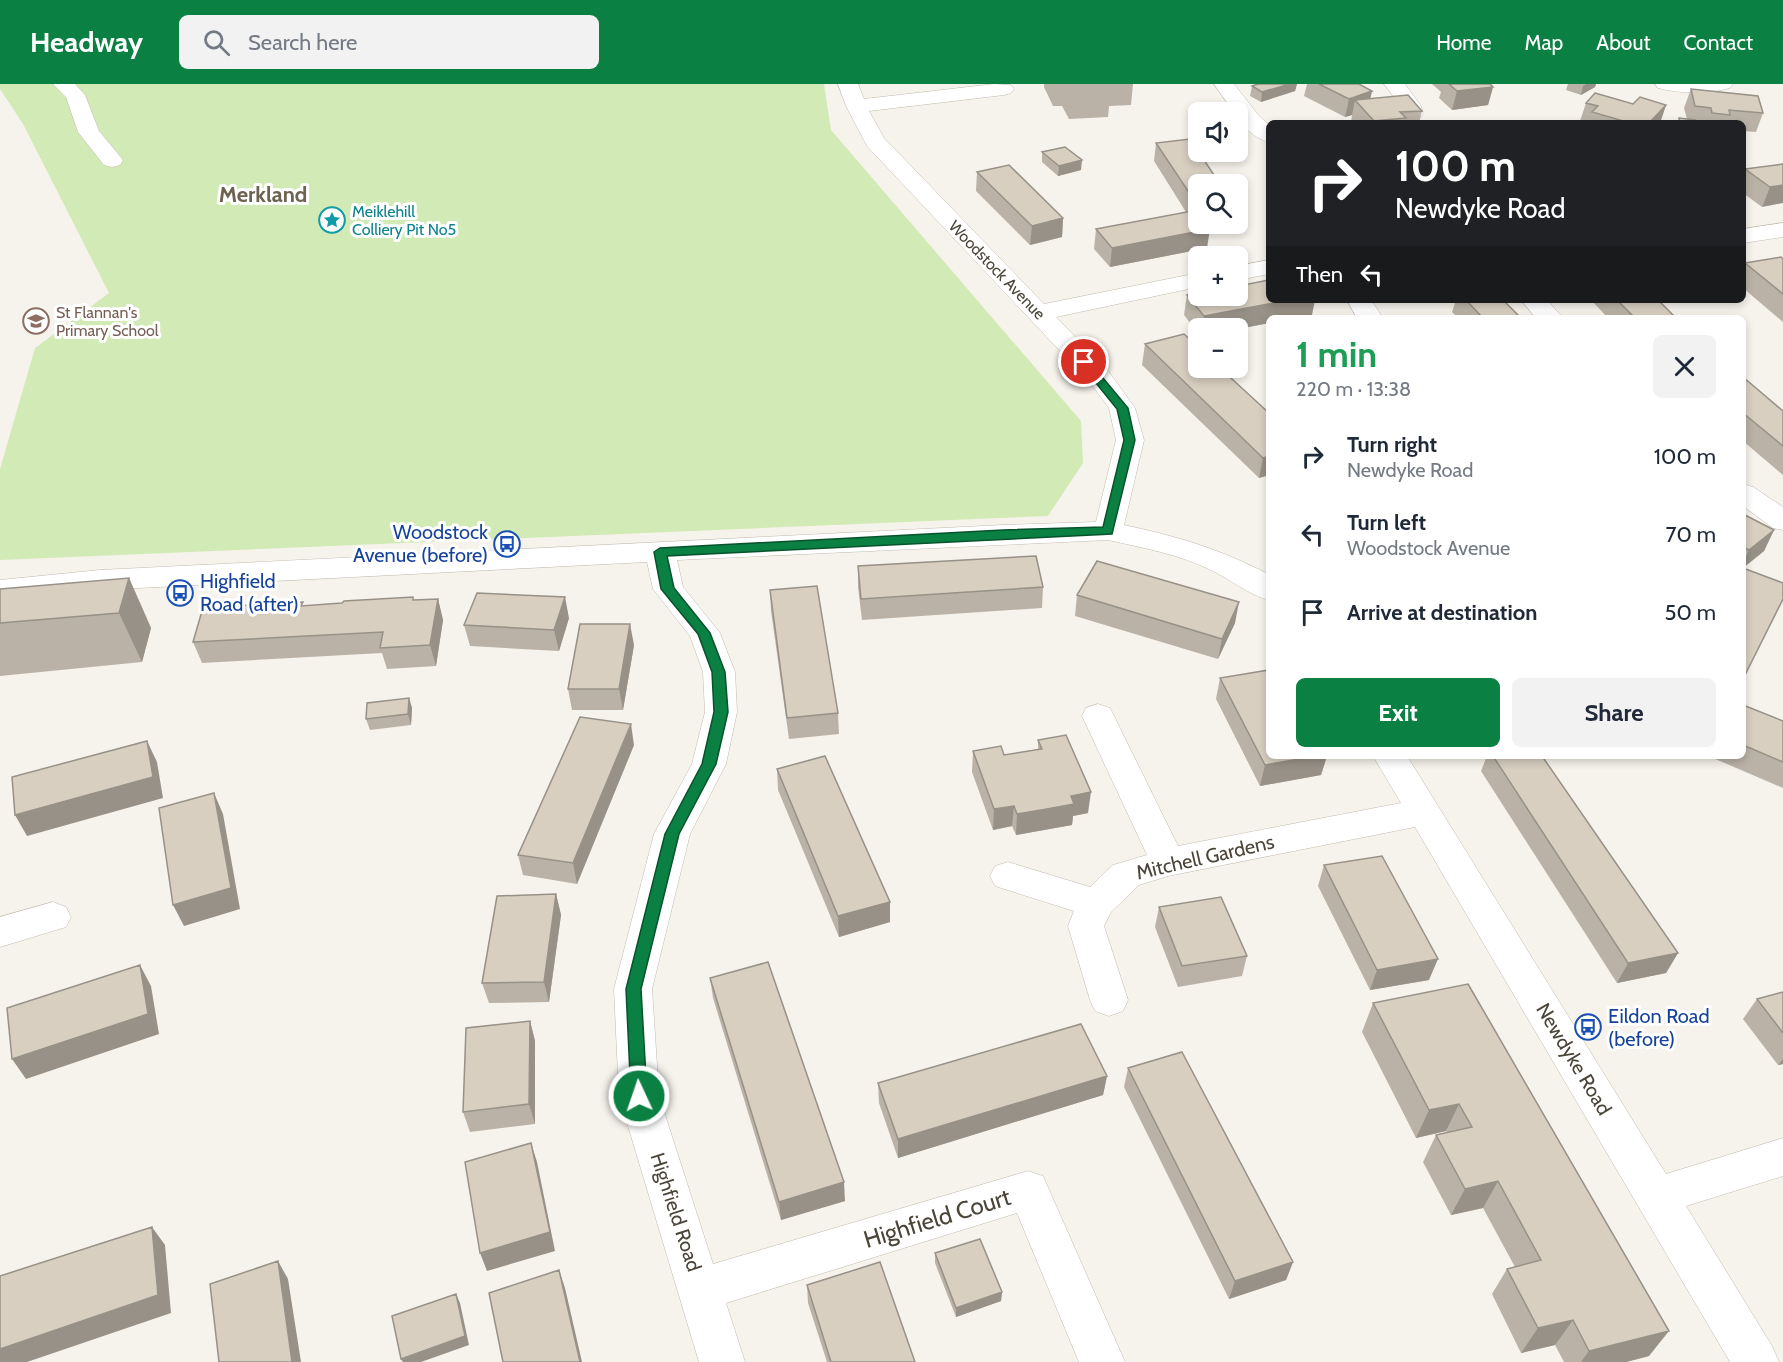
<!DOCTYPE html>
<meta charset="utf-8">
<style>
body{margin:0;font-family:Cabin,sans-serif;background:#f2f2f3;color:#1f2937;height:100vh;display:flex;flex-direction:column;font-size:22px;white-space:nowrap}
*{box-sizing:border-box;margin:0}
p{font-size:20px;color:#747a83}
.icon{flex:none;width:33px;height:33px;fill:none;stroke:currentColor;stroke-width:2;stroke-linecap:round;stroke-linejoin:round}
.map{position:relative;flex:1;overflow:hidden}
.details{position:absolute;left:1266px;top:231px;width:480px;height:444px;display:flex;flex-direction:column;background:#fff;border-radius:9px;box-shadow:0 3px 9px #0003}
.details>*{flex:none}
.top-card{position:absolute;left:1266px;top:36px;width:480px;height:183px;border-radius:9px;box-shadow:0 3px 9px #0003;background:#202124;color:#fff;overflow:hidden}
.controls{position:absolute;left:1188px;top:18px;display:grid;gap:12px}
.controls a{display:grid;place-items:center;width:60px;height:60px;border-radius:9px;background:#fff;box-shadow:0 3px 9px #0003;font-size:30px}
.pin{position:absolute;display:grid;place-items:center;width:51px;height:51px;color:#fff;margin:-26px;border:3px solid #fff;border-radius:50%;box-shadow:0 2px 6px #0007}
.me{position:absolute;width:66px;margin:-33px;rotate:357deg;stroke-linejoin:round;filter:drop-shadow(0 0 4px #0008)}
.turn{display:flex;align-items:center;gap:21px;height:126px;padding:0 30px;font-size:27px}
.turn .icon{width:78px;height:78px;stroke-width:2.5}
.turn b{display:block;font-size:42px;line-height:51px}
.then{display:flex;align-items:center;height:57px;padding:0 30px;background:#0003;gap:12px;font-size:22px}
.round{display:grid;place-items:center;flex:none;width:63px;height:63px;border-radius:9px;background:#f2f2f3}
.summary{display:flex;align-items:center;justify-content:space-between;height:102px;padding:0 30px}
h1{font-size:36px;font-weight:700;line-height:45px;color:#1e9e55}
.primary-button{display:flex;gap:12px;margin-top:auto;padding:12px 30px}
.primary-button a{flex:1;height:69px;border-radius:9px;background:#0b8043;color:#fff;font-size:24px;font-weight:700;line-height:69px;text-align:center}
.primary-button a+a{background:#f2f2f3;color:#1f2937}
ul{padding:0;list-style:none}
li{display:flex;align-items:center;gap:18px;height:78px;padding:0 30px}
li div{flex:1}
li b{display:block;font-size:22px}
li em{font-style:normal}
header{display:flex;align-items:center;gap:36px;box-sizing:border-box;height:84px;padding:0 30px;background:#0b8043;color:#fff}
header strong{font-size:28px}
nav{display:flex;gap:33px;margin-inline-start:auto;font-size:21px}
.search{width:420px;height:54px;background:#f2f2f3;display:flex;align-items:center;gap:15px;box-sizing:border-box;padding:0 21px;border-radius:9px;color:#747a83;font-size:22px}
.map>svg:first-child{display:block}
.green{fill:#d2eab5}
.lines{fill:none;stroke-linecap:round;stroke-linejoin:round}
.minor-casing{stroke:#c2bbae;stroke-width:1}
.minor{fill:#fff;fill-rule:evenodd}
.wall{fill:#bab2a6}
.shaded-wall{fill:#979187}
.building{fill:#d8cfc1;stroke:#979187;stroke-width:1.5}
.route{fill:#0b8043;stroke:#07532c;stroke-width:1.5}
.labels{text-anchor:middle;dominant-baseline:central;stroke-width:6;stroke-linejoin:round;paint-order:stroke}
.far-culture-label{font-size:16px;fill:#0d838f;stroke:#fff;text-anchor:start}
.far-street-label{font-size:16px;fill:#4b4439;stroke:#fff}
.far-education-label{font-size:16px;fill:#785e54;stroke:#fff;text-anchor:start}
.transit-label{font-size:20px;fill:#164399;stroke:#fff;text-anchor:start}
.street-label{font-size:20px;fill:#4b4439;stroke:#fff}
.far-district-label{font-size:22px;font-weight:bold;fill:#6e6250;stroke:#fff}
.near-street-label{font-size:24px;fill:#4b4439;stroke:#fff}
</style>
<header>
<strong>Headway</strong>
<div class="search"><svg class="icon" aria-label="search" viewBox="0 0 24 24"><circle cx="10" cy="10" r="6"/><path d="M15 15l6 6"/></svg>Search here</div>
<nav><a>Home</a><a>Map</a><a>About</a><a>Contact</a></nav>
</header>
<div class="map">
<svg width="1783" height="1278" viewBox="0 0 1783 1278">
<rect width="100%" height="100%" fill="#f6f3ec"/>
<path class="green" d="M0,0H824L831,46L1081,337L1083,379L1048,432L0,476V385L35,264L109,209L23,40L0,5Z"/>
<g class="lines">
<g class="minor-casing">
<path id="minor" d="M53,0H75L85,11L99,47L123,76L120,81L112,83L104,81L78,48L66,13Z
M838,0H858L864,15L994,0L1011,1L1014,5L1011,9L1004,11L869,27L884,54L1044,220L1198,189V203L1056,233L1109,288L1135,324L1144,356L1124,441C1179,453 1217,464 1268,490L1269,516C1249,511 1230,495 1211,486C1179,470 1143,464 1108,456L677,476L683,503L720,549L735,588L737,628L726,680L690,750L652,905L659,1012L713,1180L1028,1087L1043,1092L1125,1278H1079L1017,1129L726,1219L745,1278H699L619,1012L614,905L654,750L692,680L705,628L703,588L690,552L653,505L647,478L100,506L0,516V496L100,486L1003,441L1096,438L1116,356L1109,324L1091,300L867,62L846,22Z
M1214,0H1234L1259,32L1269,41V58C1257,55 1238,42 1238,28H1234Z
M1384,0H1405L1421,22L1423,30L1416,39H1387L1390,34L1401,29V22Z
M1655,0H1733L1730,4C1708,10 1680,10 1658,4Z
M1783,139V153L1743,159V145Z
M1269,176V190L1238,196V182Z
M1347,216H1371L1383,234H1357Z
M1521,216H1547L1563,234H1536Z
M1743,400L1753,403L1783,423V446L1773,444L1743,422Z
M1098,620L1110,624L1114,632L1178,762L1401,719L1373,672H1407L1666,1090L1783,1054V1092L1686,1122L1772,1262L1779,1278H1730L1415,743L1168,792L1139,801L1111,828L1104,842L1128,916L1123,927L1109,932L1095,927L1090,916L1068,842L1074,827L995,802L990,792L995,782L1008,778L1090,803L1113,781L1147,771L1082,632L1086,624Z
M53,818L66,823L71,833L66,843L0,863V833Z"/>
</g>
<use href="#minor" class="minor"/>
</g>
<path class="wall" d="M1044,0H1133L1131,21L1109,22L1108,33L1069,35L1062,22H1053L1044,3Z
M1258,0H1297L1295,7L1261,18L1250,12L1252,2Z
M1307,0H1359L1372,7L1370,14L1422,27L1419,39H1351L1352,31L1345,33L1304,12Z
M1432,0H1490L1493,3L1488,21L1452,26L1439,14L1441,8Z
M1568,0H1596L1595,3L1581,11L1566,6Z
M1691,5L1763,29L1756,48L1743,47V39H1678L1679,34L1687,35L1684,24Z
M1586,19L1633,20L1666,21L1660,39H1587L1580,37Z
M1156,59L1198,100V132H1197L1207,164L1110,183L1094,165L1096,145L1186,128L1154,77Z
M1042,68L1081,86L1058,92L1042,78Z
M1783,80L1762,123L1743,109V91L1745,85Z
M977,88L1063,134L1062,153L1030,161L976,107Z
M1783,175V238L1743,204V184L1745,179Z
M1187,211L1312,231L1238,245L1198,244V249L1184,231Z
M1456,216H1503L1521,234H1458L1452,228Z
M1591,216H1658L1676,234H1608Z
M1145,260L1269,329V391L1259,394L1142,281Z
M1743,293L1783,327V391L1743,357Z
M1743,430L1774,446L1764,467L1743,484Z
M858,482L1043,503L1042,524L862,536L858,503Z
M129,494L151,544L142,578L0,592V505Z
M770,506L838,629L839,650L789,655L771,527Z
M1077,511L1235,539L1218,575L1075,532Z
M438,515L443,536L436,582L387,585L382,569L202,579L193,558L304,522Z
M569,534L559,567L470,562L464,541Z
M634,561L623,626H572L568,605Z
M1220,594L1269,672H1327L1321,691L1260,702L1216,615Z
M409,614L412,624L411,641L370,646L366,635Z
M1743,621L1783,637V704L1713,674L1714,672H1743Z
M1038,656L1088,729L1073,732L1072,741L1016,751L1012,742L993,746L972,688L973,667L1004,671L1038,665Z
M634,661L577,800L523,791L518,771Z
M1487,672H1493L1678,869L1666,889L1617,899L1481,687Z
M777,685L890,818V838L839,853L778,706Z
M1324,781L1429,896L1370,906L1318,802Z
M556,810L561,831L549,918L489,919L482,899Z
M1159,823L1247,872L1242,892L1178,903L1155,843Z
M710,894L845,1117L781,1136L713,914Z
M1468,900L1649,1272L1626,1278H1564L1555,1261L1521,1269L1492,1210L1507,1185L1515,1183L1483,1124L1451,1131L1423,1078L1436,1051L1447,1048L1446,1047L1416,1054L1362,948L1373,919Z
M1783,908V980L1778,981L1743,935L1757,915Z
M530,937L535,957V1040L470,1048L463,1028Z
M1128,984L1293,1178L1286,1196L1229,1215L1124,1003Z
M1107,992L1103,1011L898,1074L879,1019L878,999Z
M935,1169L1002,1208L1001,1217L956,1233L935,1179Z
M807,1201L915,1278H827L808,1219Z"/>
<path class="shaded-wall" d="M1290,0H1297L1295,7L1261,18L1262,8Z
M1586,0H1596L1595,3L1581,11L1583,2Z
M1493,3L1488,21L1452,26L1457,7Z
M1372,7L1368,25L1355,16L1352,31L1345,33L1349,15Z
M1666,21L1660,39H1649Z
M1082,76L1081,86L1058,92L1059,82Z
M1783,101V119L1762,123L1770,103Z
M1192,113H1198V132H1189Z
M1063,134L1062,153L1030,161L1032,142Z
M1210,145L1207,164L1110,183L1112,164Z
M1290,216H1315L1312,231L1296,234H1269V239L1238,245L1202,244L1204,232Z
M1269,372V391L1259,394L1263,374Z
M1774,446L1764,467L1743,484V479L1749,466Z
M129,494L151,544L142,578L119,529Z
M565,513L569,534L559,567L554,546Z
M438,515L443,536L436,582L430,561Z
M1239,518L1235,539L1218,575L1222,555Z
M630,540L634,561L623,626L619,605Z
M409,614L412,624L411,641L408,630Z
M631,640L634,661L577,800L573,779Z
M147,657L157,678L163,714L27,752L15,731Z
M1316,672H1327L1321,691L1260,702L1265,681Z
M1091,708L1088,729L1073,732L1072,741L1016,751L1017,730L1071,712Z
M214,709L223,730L240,825L184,842L173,821Z
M1014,722L1012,742L993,746L994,725Z
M556,810L561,831L549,918L544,898Z
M890,818V838L839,853L838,832Z
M1678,869L1666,889L1617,899L1628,879Z
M1438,875L1429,896L1370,906L1377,886Z
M140,881L151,902L159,950L26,995L12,975Z
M530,937L535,957V1040L529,1020Z
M1783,975V980L1778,981Z
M1107,992L1103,1011L898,1074V1055Z
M1459,1020L1446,1047L1416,1054L1429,1026Z
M531,1059L537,1078L555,1167L487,1187L480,1169Z
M1498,1097L1483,1124L1451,1131L1465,1105Z
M844,1098L845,1117L781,1136L779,1118Z
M152,1143L165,1161L171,1229L27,1278H0V1265Z
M278,1177L288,1195L301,1278H292Z
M1293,1178L1286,1196L1229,1215L1235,1197Z
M559,1186L565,1204L582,1278H580Z
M1002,1208L1001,1217L956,1233V1224Z
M456,1210L460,1219L469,1261L421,1278H403L401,1275Z
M1573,1236L1555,1261L1521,1269L1538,1244Z
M1669,1247L1649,1272L1626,1278H1581L1589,1267Z"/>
<path class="building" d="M1258,0H1290L1262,8L1252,2Z
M1319,0H1359L1372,7L1349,15Z
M1449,0H1490L1493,3L1457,7Z
M1691,5L1758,12L1763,29L1729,26L1730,31L1712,29L1711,24L1695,22Z
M1595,9L1633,20L1640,13L1666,21L1649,39H1630L1592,28L1598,22L1586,19Z
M1408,11L1422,27L1400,28L1406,34L1374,37L1355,16Z
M1679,34L1695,36L1696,39H1680Z
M1190,55L1220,100H1198V113H1192L1156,59Z
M1065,63L1082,76L1059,82L1042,68Z
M1783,80V101L1770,103L1745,85Z
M1009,81L1063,134L1032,142L977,88Z
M1192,127L1198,133V140H1205L1210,145L1112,164L1096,145Z
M1781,173L1783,175V210L1745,179Z
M1269,196V216H1290L1204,232L1187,211L1198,209V212H1238V202Z
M1466,216H1503L1521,234H1483Z
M1617,216H1658L1676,234H1635Z
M1184,250L1198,263V284H1220L1269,329V372L1263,374L1145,260Z
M1743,293L1783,327V362L1743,329Z
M1743,430L1774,446L1749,466L1743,463Z
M1036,472L1043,503L861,515L858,482Z
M1097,477L1239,518L1222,555L1077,511Z
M1743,484L1783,499V515L1745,591L1743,590Z
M129,494L119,529L0,539V505Z
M817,502L838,629L787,634L770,506Z
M477,509L565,513L554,546L464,541Z
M413,513V516L438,515L430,561L380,564L383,548L193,558L202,527L230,525L231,522L303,518L301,522L342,519L344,517Z
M580,540H630L619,605H568Z
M1269,586V672H1316L1265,681L1220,594Z
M409,614L408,630L366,635L367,619Z
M1743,621L1783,637V678L1743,661Z
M580,633L631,640L573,779L518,771Z
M1066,651L1091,708L1071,712L1074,720L1047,725L1017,730L1014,722L994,725L973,667L1001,662L1004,671L1042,665L1038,656Z
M147,657L153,693L15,731L12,693Z
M825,672L890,818L838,832L777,685Z
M1493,672H1542L1678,869L1628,879Z
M214,709L231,804L173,821L159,724Z
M1382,772L1438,875L1377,886L1324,781Z
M556,810L544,898L482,899L497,812Z
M1221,813L1247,872L1182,882L1159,823Z
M768,878L844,1098L779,1118L710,894Z
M140,881L148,930L12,975L7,924Z
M1468,900L1669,1247L1589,1267L1573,1236L1538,1244L1507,1185L1541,1176L1498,1097L1465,1105L1436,1051L1472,1043L1459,1020L1429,1026L1373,919Z
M1783,908V949L1757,915Z
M530,937L529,1020L463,1028L466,944Z
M1081,940L1107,992L898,1055L878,999Z
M1182,968L1293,1178L1235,1197L1128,984Z
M531,1059L550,1148L480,1169L465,1078Z
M152,1143L158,1211L0,1265V1192Z
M980,1155L1002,1208L956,1224L935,1169Z
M278,1177L292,1278H219L210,1200Z
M880,1178L915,1278H831L807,1201Z
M559,1186L580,1278H503L489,1209Z
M456,1210L465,1252L401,1275L392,1232Z"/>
<path class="route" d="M1084,275L1088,276L1128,324L1135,356L1112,450L667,472L674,504L710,549L725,588L728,628L716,680L679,750L641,905L647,1012L645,1018L639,1020L633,1018L631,1012L626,905L665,750L702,680L714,628L712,588L698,550L661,505L654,468L660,464L1003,446L1103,443L1124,356L1117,325L1079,278Z"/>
<defs>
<g id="sight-ring" transform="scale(1.35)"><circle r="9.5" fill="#fff" stroke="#0f9aa8" stroke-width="1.5"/><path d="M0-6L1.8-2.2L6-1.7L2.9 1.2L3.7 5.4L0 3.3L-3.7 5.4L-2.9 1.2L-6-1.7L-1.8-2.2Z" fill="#0f9aa8"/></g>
<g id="school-ring" transform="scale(1.35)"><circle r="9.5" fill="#fff" stroke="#8d6e63" stroke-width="1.5"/><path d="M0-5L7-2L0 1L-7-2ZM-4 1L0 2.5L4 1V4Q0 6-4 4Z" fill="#8d6e63"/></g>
<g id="bus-ring" transform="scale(1.35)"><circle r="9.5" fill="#fff" stroke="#1a4fb4" stroke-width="1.5"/><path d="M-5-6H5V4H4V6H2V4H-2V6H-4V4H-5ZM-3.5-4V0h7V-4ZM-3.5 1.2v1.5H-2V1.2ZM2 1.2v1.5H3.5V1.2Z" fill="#1a4fb4"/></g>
</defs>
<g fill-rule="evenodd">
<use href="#sight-ring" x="332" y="136"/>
<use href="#school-ring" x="36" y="237"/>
<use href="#bus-ring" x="507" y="460"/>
<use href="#bus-ring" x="180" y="509"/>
<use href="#bus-ring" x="1588" y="943"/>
</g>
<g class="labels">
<g class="far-culture-label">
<text x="352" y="127">Meiklehill<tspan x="352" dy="18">Colliery Pit No5</tspan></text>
</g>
<g class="far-street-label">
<text transform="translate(997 186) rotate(46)">Woodstock Avenue</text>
</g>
<g class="far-education-label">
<text x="56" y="228">St Flannan's<tspan x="56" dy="18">Primary School</tspan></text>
</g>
<g class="transit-label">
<text x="488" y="448" text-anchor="end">Woodstock<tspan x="488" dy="23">Avenue (before)</tspan></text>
<text x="200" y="497">Highfield<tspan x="200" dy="23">Road (after)</tspan></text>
<text x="1608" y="932">Eildon Road<tspan x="1608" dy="23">(before)</tspan></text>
</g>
<g class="street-label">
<text transform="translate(1205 773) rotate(-13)">Mitchell Gardens</text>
<text transform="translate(1574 975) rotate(59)">Newdyke Road</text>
<text transform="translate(676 1128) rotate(72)">Highfield Road</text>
</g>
<g class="far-district-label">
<text x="263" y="110">Merkland</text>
</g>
<g class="near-street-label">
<text transform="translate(937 1134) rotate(-17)">Highfield Court</text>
</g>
</g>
</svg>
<div class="controls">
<a><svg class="icon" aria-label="sound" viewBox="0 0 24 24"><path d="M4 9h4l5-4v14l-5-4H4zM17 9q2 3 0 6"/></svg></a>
<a><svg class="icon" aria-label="search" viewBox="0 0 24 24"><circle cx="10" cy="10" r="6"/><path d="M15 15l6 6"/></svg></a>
<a>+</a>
<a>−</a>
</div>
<div class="pin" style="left:1084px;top:278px;background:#d93025"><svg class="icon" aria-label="arrive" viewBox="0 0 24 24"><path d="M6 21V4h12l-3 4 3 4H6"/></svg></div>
<svg class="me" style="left:639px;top:1012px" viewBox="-20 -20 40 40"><circle r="17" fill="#0b8043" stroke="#fff" stroke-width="3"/><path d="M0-11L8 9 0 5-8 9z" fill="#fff"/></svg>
<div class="top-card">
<div class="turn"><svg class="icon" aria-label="right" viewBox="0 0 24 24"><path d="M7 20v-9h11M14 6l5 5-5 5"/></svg><div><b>100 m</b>Newdyke Road</div></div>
<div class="then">Then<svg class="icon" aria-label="left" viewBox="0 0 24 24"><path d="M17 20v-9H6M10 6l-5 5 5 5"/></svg></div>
</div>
<section class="details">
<div class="summary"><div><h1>1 min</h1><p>220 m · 13:38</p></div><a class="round"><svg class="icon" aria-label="close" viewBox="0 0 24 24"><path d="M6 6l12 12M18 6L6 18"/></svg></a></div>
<ul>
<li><svg class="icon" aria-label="right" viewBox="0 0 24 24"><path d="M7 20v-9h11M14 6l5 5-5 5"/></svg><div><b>Turn right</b><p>Newdyke Road</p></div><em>100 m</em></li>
<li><svg class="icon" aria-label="left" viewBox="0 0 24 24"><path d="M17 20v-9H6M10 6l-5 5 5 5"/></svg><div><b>Turn left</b><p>Woodstock Avenue</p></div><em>70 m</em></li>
<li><svg class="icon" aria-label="arrive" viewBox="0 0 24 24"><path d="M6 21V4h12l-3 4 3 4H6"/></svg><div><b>Arrive at destination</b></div><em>50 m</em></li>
</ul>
<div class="primary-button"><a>Exit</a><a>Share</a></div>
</section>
</div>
